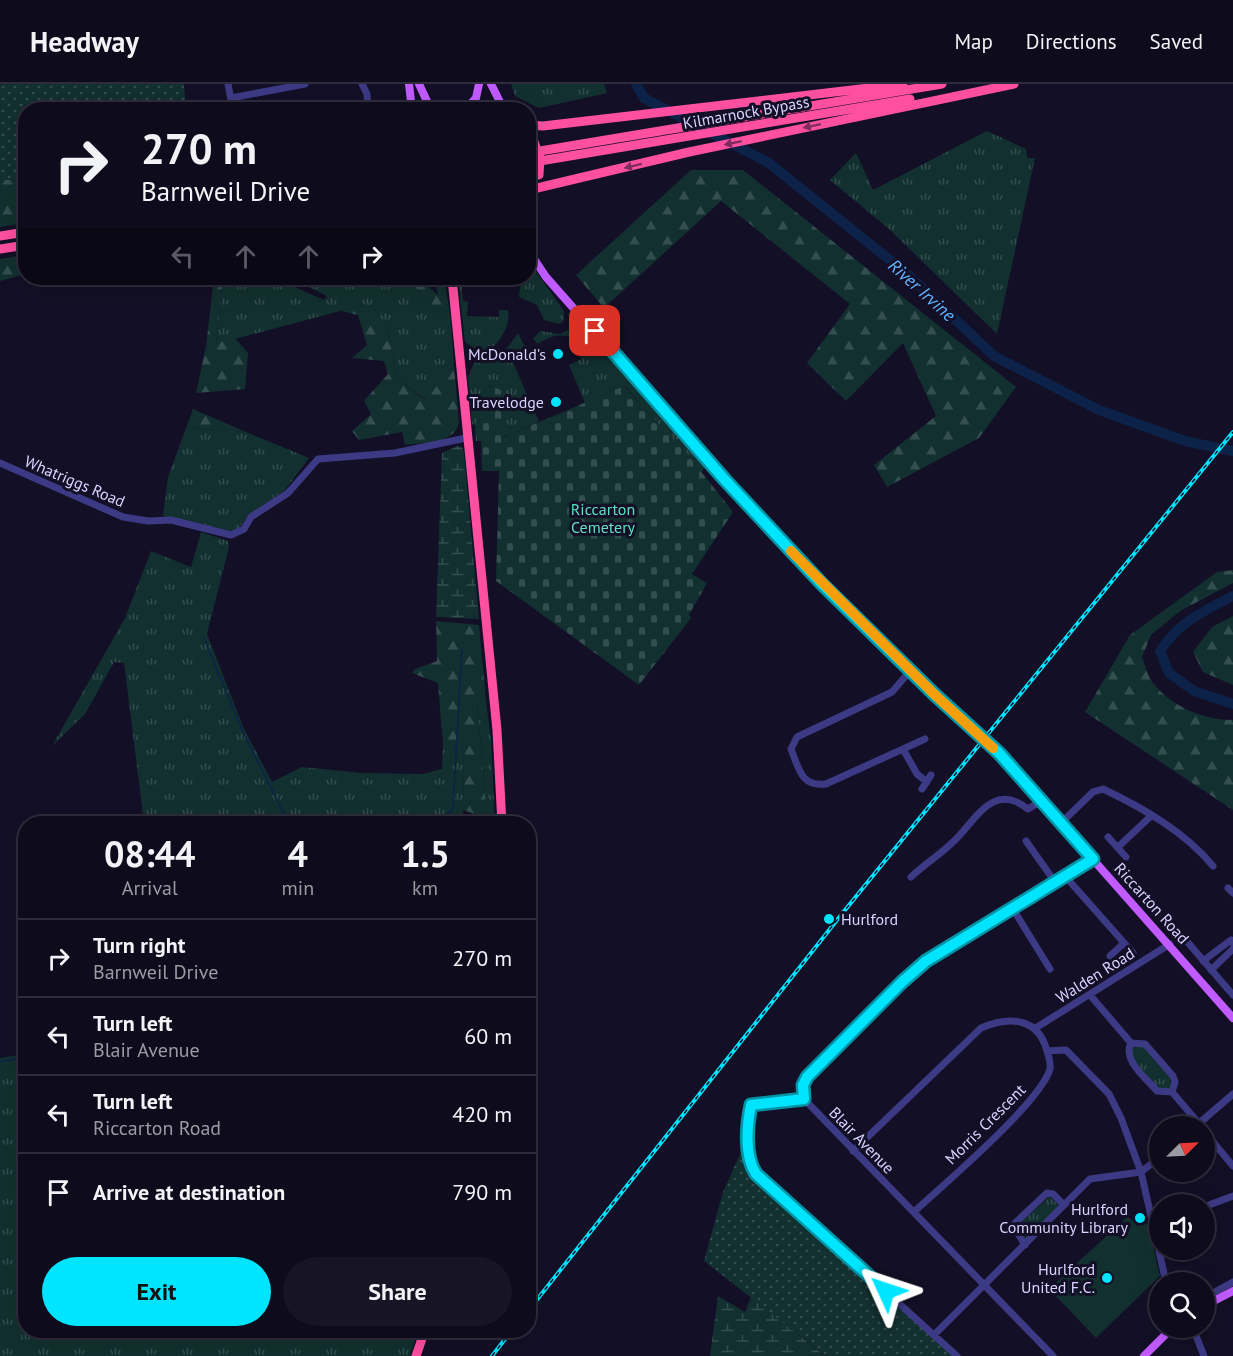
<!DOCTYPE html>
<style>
body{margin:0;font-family:"PT Sans",sans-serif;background:#171425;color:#f1f3f6;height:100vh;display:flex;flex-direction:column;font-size:22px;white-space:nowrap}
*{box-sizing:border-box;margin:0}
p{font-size:20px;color:#9b9ba3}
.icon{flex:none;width:33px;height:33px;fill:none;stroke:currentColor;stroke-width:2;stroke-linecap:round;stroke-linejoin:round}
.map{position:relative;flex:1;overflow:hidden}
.drawer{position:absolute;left:18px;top:732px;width:518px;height:522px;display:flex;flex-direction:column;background:#0e0b1c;border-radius:24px;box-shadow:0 6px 24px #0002,0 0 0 2px #2e2b3b}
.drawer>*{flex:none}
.guide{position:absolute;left:18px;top:18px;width:518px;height:183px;border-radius:24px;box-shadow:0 6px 24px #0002,0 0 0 2px #2e2b3b;background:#0e0b1c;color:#f1f3f6;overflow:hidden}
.needle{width:39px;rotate:66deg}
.fabs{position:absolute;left:1149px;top:1032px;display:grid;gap:12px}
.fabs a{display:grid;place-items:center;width:66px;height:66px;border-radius:50%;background:#0e0b1c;box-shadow:0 6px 24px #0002,0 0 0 2px #2e2b3b;font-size:30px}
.pin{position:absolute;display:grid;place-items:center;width:51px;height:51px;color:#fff;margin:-26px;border-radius:12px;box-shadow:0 3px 9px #0006}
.me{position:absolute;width:66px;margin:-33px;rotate:312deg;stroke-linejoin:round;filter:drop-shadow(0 0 4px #0008)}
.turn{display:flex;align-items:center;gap:21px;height:126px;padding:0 24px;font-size:27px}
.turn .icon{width:78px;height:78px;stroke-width:2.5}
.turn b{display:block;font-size:42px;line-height:51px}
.lanes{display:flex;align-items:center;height:57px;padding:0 24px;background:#0003;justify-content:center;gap:30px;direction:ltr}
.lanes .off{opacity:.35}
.eta{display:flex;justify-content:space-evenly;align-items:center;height:102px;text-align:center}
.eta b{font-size:36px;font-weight:600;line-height:42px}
.button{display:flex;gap:12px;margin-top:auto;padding:12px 24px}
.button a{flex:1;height:69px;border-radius:36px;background:#00e5ff;color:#111;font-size:24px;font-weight:600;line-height:69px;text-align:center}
.button a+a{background:#171425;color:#f1f3f6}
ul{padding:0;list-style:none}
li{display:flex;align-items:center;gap:18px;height:78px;padding:0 24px;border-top:2px solid #2e2b3b}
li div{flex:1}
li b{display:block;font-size:22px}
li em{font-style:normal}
header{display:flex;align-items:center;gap:36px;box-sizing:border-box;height:84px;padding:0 30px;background:#0e0b1c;border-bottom:2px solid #2e2b3b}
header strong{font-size:28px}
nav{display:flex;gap:33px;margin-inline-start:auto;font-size:21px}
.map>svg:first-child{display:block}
.grass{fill:url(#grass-tufts)}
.forest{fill:url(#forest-firs)}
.wetland{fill:url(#wetland-marsh)}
.cemetery{fill:url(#cemetery-stones)}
.park{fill:url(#park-dots)}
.pitch{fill:#12302f}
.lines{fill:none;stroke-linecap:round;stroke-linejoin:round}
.stream{stroke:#0c2248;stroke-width:1.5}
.river{stroke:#0c2248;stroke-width:10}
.minor{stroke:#3d3a85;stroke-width:7}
.major{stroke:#c25bff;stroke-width:8}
.highway{stroke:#ff4fa3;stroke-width:9}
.rail-casing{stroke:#00e5ff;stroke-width:4}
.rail{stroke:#130f26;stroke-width:1.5;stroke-dasharray:4.5;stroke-linecap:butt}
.highway-bridge{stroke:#ff4fa3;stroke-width:9}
.oneway{fill:#7d2c5e}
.route-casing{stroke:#0095a6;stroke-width:15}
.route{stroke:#00e5ff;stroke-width:10}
.slow{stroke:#f59e0b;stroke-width:10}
.poi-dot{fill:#00e5ff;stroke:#130f26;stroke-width:2}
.labels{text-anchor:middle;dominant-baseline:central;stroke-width:6;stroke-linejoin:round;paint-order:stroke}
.street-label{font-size:16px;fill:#d9d4ff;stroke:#130f26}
.poi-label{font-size:16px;fill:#d9d4ff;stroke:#130f26;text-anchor:end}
.park-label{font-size:16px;fill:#5fe0c0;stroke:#130f26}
.water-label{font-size:18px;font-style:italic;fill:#62b6ff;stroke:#130f26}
</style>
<header>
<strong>Headway</strong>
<nav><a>Map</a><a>Directions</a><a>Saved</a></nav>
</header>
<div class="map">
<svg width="1233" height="1272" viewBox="0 0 1233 1272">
<defs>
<pattern id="grass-tufts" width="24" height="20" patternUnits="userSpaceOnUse" patternTransform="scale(1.5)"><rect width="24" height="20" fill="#12302f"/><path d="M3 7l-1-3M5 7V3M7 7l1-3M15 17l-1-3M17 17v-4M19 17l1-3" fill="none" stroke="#344d4e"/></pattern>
<pattern id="forest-firs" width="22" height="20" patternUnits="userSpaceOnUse" patternTransform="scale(1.5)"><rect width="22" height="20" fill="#12302f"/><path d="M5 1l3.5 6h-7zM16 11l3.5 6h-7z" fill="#344d4e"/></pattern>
<pattern id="wetland-marsh" width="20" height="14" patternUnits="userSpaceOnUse" patternTransform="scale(1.5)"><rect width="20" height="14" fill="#12302f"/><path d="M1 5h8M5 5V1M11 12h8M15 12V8" fill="none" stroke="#344d4e"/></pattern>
<pattern id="cemetery-stones" width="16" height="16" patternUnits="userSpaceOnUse" patternTransform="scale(1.5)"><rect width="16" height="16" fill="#12302f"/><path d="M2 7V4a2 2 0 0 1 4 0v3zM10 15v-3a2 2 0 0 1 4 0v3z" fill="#344d4e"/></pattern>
<pattern id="park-dots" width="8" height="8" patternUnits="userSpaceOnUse" patternTransform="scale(1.5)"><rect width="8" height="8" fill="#12302f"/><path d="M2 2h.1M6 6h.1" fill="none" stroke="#344d4e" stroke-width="1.8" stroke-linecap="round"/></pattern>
</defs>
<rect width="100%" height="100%" fill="#130f26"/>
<path class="grass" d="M511,0H604L607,9L539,24L515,12Z
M987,47L1026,65L1027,74H1035L997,250L888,144L830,96L856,69L873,106Z
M528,176L564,227V236L560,240L544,236L537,221L519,213L521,194H528Z
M223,194H274L324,216L327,212L291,194H407L442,233L450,229L454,281L426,316L396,294L388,244L370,219L216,260Z
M458,194H461L463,217L468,218L467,232L499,233V226H508C511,240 501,258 489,266H477L465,258Z
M574,243C591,243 689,361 707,382L701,388L625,302L585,319L569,281L581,275L575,255C562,248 549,252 538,260L533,255L540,247L560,250Z
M518,249L525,263L514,268L511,274L539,338L503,353L501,306L491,302L475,341L472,340L468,293L474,279L495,275L502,271Z
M186,344L246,348L309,374L285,406L247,433L238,446L229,447L163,432L168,393Z
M201,448L228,457L229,463L207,550L244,645L272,698L302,683L362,689L422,690L442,685L443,661L464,658L463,739H144L124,579L114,578L85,630L52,662L125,534L151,467L191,483Z
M477,616H486L491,658L495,739L487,734Z
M1135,961L1144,962L1170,993L1171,1002L1168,1006H1158L1132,974L1131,965Z
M25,970L26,1246L418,1247L410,1272H0V974Z
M1049,1113L1057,1119L1059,1124L1028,1154H1024L1017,1142Z"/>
<path class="forest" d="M691,86H743L1016,303L979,354L887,403L874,381L936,332L903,259L846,317L807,279L850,220L721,117L604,224L576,191Z
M0,96H25V139L0,143Z
M25,171V190L0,197V175Z
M214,194H223L216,259L235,254L248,269L245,305L196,309L206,262Z
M407,194H418L438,211L435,194H444L450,229L442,233Z
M370,219L388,244L396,294L425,316L454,281L459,339C453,361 424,358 405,361L402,348L359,356L352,347L371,330L364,317L388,290L384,277L352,274L367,261L358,231L341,227Z
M193,325L246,348L186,344Z
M1233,486V499L1180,527L1151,551L1142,573C1145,581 1148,593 1153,599C1172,623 1204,636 1233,636V726L1085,628L1130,551L1217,488Z
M1233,532V601L1203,588L1193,568L1212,543Z
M436,537L479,541L486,616L477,617L487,734L463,726L464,659L443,661L438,599L412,589L415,585L437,577Z"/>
<path class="wetland" d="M457,362L462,363L464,369L479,535L436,533L442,369Z
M718,1212L745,1228L751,1213L825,1272H710Z"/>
<path class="cemetery" d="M491,302L501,306L504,353L624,302L692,376L733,428L692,490L707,499L689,531L691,534L639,601L496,497L499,387H482L481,357H476L475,341Z"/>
<path class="park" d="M0,0H184L186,25L26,26L25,96H0Z
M745,1059L747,1081L751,1089L954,1272H826L704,1177L723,1108Z"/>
<path class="pitch" d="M1128,1132L1137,1142L1148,1140L1160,1192L1096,1254L1049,1205Z"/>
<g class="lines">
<path class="stream" d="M204,554L242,646L289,740
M440,740L453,724L462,564
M0,977L26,974"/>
<path class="river" d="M636,0L644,14L769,79L906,189L994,272L1099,326L1185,357L1233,367
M1233,512C1202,528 1179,538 1160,567L1169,589L1194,607L1233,620"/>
<path class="minor" d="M228,0L233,26
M362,0L367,10L368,26
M231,14L305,0
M0,379L123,433L148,437L171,436L231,451L244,445L251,433L288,409L318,375L395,369L466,354
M910,587L892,608L797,653L791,665C799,685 801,703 826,700L925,655
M903,665L917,690L927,698
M922,705L931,691
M1061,739L1093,708L1103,705C1143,724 1185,748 1213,782
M1108,753L1126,773
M1026,757L1055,798
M1118,763L1151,732
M1065,792L1133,869
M911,793C925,780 941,770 954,757C976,736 993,697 1028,725L1041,717
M1228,804L1233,809
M1013,825L1050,885
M1166,833L1233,911
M1110,872L1124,859
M1203,877L1231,856L1233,859
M1211,886L1233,865
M1090,911L1131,959L1145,960L1173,992L1175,998L1172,1008L1201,1042
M1034,945L1170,860
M1131,959C1122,976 1146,994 1157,1007L1172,1008
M1047,967L1066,966L1109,1010L1121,1034L1141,1088L1166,1198
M804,1015L751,1021C747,1041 744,1072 756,1090L957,1272
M1196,1042L1233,1010
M1204,1047L1233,1082
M853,1067L981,944C1009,932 1038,933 1047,967C1049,973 1051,979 1050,985C1040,1019 944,1100 914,1128
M1141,1088L1160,1073
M1209,1121L1233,1112
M1204,1138H1205
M1025,1161L1013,1141L1047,1109L1053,1110L1064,1121
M1204,1214L1233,1198
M1193,1244L1204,1272
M934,1251L1090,1095L1141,1088
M1053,1272L804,1015C801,1001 806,994 815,984L926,877L1093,775"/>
<path class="major" d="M409,0L412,26
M419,0L431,26
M491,0L504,26
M465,26L476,14L479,0
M528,166L546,193L725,396L822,500L934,610L999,669L1233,934
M1204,1222L1233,1207
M1144,1272L1172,1244"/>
<path class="highway" d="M528,41L543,42L903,0
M528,69L942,0
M528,79L910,15
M533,105L689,68L1014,0
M0,152L26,148
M0,165L26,161
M452,194L497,646L502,740
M416,1272L425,1246"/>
<g class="rail-casing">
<path id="rail" d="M528,1227L841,831L1233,348
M492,1272L512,1246"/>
</g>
<use href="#rail" class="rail"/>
<path class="highway-bridge" d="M533,55L540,74L539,91"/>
</g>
<defs><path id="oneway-solid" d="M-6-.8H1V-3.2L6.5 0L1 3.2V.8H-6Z" transform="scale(1.5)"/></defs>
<g class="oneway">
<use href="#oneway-solid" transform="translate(812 42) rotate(168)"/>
<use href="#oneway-solid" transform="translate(733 59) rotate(168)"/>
<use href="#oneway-solid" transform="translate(633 82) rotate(166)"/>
</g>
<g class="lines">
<g class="route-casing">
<path id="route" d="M595,247L725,396L822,500L934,610L999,669L1093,775L926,877L902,898L807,993L803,1001L804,1015L751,1021C747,1041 744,1072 756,1090L886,1207"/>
</g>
<use href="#route" class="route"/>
<path class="slow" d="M791,467L934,610L993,664"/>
</g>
<g class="poi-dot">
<circle cx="558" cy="270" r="6"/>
<circle cx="556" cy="318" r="6"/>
<circle cx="829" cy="835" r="6"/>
<circle cx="1140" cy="1134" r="6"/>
<circle cx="1107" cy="1194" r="6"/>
</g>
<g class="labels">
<g class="street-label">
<text transform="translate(746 28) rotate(-10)">Kilmarnock Bypass</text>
<text transform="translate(75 397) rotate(23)">Whatriggs Road</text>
<text transform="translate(1152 819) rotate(48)">Riccarton Road</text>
<text transform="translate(1095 891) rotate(-32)">Walden Road</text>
<text transform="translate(985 1040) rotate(-45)">Morris Crescent</text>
<text transform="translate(862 1056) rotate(46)">Blair Avenue</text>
</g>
<g class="poi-label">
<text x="546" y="270">McDonald's</text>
<text x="544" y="318">Travelodge</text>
<text x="841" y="835" text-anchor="start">Hurlford</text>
<text x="1128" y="1125">Hurlford<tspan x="1128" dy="18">Community Library</tspan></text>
<text x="1095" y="1185">Hurlford<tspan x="1095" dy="18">United F.C.</tspan></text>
</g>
<g class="park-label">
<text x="603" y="425">Riccarton<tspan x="603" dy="18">Cemetery</tspan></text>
</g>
<g class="water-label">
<text transform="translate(922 206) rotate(42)">River Irvine</text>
</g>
</g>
</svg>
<div class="fabs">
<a><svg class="needle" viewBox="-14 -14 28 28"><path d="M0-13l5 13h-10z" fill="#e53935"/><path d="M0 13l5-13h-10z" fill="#9b9ba3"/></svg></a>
<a><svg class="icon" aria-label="sound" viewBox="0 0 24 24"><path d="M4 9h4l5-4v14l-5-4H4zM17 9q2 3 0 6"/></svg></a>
<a><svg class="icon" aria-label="search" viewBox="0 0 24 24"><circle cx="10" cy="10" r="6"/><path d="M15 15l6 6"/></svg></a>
</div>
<div class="pin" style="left:595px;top:247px;background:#d93025"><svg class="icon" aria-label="arrive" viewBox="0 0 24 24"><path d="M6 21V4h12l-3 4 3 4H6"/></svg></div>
<svg class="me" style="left:886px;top:1207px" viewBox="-20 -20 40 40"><path d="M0-17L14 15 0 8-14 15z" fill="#00e5ff" stroke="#fff" stroke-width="4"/></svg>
<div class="guide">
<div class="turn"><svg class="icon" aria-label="right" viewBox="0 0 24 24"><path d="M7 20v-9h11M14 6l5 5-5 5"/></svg><div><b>270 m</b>Barnweil Drive</div></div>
<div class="lanes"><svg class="icon off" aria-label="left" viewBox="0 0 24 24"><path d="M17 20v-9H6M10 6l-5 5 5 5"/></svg><svg class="icon off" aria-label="ahead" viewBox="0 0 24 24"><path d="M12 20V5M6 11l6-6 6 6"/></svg><svg class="icon off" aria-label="ahead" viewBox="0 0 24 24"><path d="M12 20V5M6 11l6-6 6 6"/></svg><svg class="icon" aria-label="right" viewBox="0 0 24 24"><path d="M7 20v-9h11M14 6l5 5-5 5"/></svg></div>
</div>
<section class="drawer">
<div class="eta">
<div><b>08:44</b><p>Arrival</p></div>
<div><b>4</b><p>min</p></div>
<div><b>1.5</b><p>km</p></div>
</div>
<ul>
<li><svg class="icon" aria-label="right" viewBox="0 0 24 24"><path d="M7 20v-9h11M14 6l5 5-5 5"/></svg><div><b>Turn right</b><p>Barnweil Drive</p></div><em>270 m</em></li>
<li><svg class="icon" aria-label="left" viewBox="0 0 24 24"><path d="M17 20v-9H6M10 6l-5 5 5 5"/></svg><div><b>Turn left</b><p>Blair Avenue</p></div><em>60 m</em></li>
<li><svg class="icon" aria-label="left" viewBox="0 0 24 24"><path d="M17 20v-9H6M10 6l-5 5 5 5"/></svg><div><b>Turn left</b><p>Riccarton Road</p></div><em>420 m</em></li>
<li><svg class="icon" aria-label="arrive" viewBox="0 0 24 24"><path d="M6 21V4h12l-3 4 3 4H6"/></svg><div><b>Arrive at destination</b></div><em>790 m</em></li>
</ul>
<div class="button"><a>Exit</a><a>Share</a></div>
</section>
</div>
